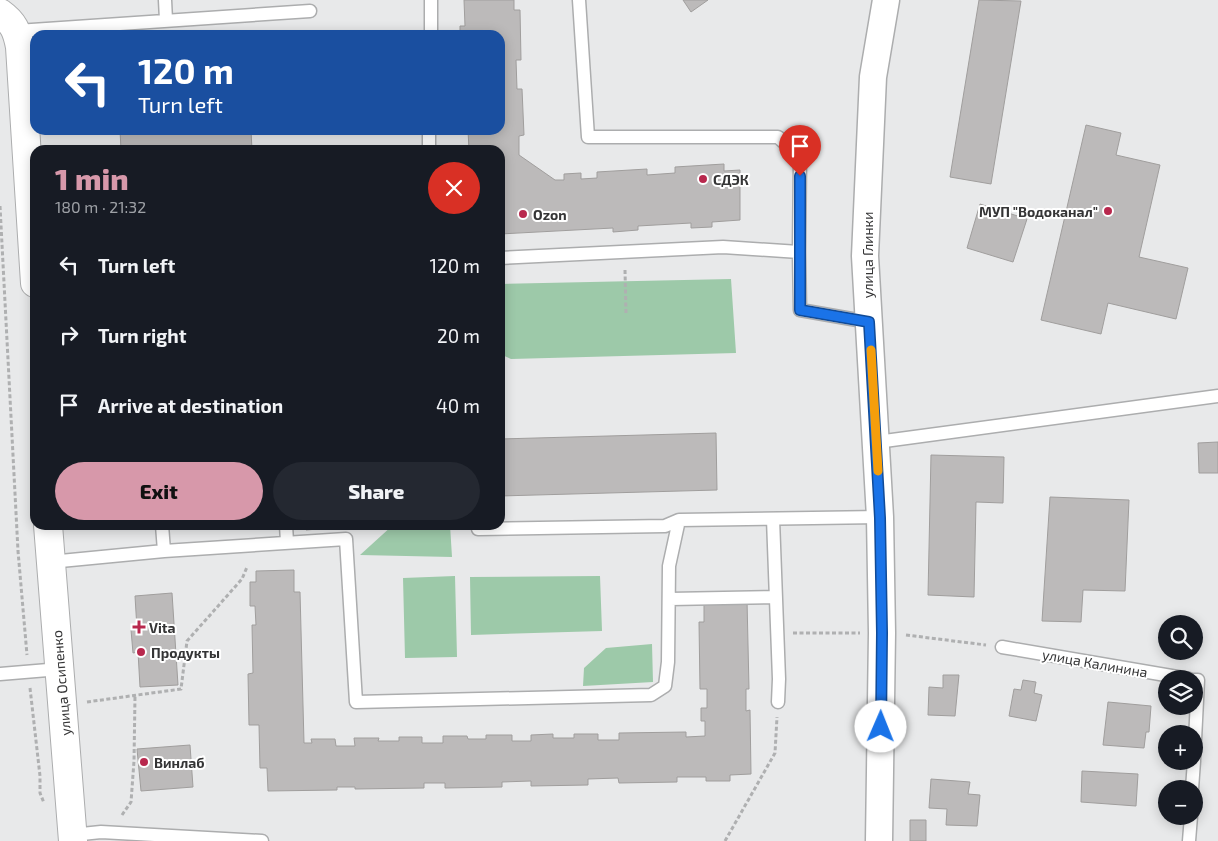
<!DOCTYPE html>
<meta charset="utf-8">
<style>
body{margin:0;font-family:"Exo 2",sans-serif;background:#242831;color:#f1f3f6;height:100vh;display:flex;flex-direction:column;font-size:19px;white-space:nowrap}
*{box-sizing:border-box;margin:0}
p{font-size:16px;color:#9ea1a6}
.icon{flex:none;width:28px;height:28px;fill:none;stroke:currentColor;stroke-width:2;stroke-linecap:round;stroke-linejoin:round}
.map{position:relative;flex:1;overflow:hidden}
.drawer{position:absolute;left:30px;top:145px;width:475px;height:385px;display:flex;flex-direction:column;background:#171b24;border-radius:15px;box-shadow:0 2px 12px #0003}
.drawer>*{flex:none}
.top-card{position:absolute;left:30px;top:30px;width:475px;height:105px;border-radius:15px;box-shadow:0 2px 12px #0003;background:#1a4fa0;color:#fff;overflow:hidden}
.buttons{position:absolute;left:1158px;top:615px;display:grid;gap:10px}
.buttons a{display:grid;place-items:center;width:45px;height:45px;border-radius:50%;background:#171b24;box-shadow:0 2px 12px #0003;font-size:25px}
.pin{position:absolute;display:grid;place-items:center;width:42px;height:42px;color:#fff;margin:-51px -21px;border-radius:50% 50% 50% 0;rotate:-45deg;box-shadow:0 0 5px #0007}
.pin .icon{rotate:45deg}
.me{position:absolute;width:55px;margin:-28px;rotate:1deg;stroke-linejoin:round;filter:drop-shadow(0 0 4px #0008)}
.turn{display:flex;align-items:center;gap:18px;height:105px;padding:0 25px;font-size:22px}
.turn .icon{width:65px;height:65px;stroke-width:2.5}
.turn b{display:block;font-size:35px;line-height:42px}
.round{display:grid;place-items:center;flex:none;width:52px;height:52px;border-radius:26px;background:#242831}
.overview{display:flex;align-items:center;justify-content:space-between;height:85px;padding:0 25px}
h1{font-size:30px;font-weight:800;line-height:38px;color:#d798aa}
.button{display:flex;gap:10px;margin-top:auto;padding:10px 25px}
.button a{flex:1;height:58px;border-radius:30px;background:#d798aa;color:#111;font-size:20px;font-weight:800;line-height:58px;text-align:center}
.button a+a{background:#242831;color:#f1f3f6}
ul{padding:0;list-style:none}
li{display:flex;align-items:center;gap:15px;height:70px;padding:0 25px}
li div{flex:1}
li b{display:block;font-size:19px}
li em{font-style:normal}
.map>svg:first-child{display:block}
.green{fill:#9dc9a9}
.building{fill:#bcbaba;stroke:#a09e9d}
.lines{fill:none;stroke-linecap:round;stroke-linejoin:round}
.service-casing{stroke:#acadae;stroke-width:15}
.minor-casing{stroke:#acadae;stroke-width:29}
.tertiary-casing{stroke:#acadae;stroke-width:30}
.path{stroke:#afb0b1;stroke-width:3;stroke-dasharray:4 2.5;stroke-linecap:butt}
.service{stroke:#fff;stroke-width:12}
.minor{stroke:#fff;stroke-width:26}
.tertiary{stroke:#fff;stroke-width:28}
.route-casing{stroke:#114b97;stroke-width:12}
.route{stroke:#1a73e8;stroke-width:9}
.slow{stroke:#f59e0b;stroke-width:9}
.poi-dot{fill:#b8284d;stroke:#fff;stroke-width:2}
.labels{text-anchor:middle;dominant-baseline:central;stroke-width:4;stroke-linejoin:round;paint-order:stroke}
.poi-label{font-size:14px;font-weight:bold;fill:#353536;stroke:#fff;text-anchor:start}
.street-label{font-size:14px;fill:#353536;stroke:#fff}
</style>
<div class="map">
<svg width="1218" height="841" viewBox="0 0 1218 841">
<rect width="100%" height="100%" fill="#e8e9ea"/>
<path class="green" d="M731,279L736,353L511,359L500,354V284Z
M393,525H450L452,557L360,555Z
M455,576L457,657L405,658L403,578Z
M600,576L602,631L471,635L470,577Z
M652,644L653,682L583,686L584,668L606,648Z"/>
<path class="building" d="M464,0H514V10H520L521,60H516L517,89H522L524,135L519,136V155L555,180H564V174L581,173V179L597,178V172L647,169V175L675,173V167L724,164V171L740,170V220L712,222V227L691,228V223L638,226V230L613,232V228L500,234V150H469L468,130H500V35H460V26H465Z
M683,0H708L691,12Z
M979,0L1021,1L991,184L950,177Z
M1086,125L1121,133L1116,155L1160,165L1139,257L1188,268L1176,319L1108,303L1101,334L1041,320Z
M120,130H251L252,150H121Z
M980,204L1027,219L1013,262L967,248Z
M716,433L717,490L500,496V439Z
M1218,442V473H1199L1198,443Z
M931,455L1004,457L1003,503L976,502L974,597L928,595Z
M1050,497L1129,500L1125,591L1083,590L1081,622L1042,621Z
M305,525H343V527L306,530Z
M294,570V592H300L304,743H312L311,739H335L336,746H355L354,738H379L378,741H399V737H422V743H443V736H467L468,739H486V735H512V741H531V735L553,734V738H574V734H598V740H619V733L686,732V737L705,736V721H701V708H707V689H700L699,622H704V601L747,600L749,689H746V711L750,710L751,774L730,775V781H706V777H677V782L619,783L618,778L588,779V785L531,786V781L502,782V787L445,788V783H424V788L355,789V787H337V790L268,791L267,768H260L259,725H249L248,674L253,673L252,625H256L255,606H250V582H256V571Z
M172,593L178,685L140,687L138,652L133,653L131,630L137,629L135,596Z
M943,675H959L955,716L928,715L929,687L943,688Z
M1023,680L1036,682L1034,693L1042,695L1036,721L1009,716L1014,689L1021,690Z
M1108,702L1151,706L1149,732H1146L1144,748L1103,745Z
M190,745L193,787L141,791L137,749Z
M1082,771L1138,774L1136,806L1081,802Z
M931,779L970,782L968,794L980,795L977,826L946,825L947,809L929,808Z
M910,820H926V841H910Z"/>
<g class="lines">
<g class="service-casing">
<path id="service" d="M165,0L166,20
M579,0L588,137H778L800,157L799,252
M17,31L310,11
M431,35V0
M429,150V130
M500,258L723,247L799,252L800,310L869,322
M877,442L1218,396
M773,519L779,679L778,702
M162,525L164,551
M286,525L287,542
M478,529L665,526L679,520L880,517
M50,562L164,551L346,539L356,702L651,695L665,686L668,662L669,566L679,520
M670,599L775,597
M1002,647L1189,679
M0,674L60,669
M1194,680H1198L1194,760
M1192,789L1194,761
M72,835L101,832L262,841
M1189,841L1191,816"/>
</g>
<g class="minor-casing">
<path id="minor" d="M879,841L882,633L880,517L865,256L873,77L886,0"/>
</g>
<g class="tertiary-casing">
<path id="tertiary" d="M0,13C14,23 17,31 20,47L35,283
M48,525L73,841"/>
</g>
<path class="path" d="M0,206L18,551L27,655
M625,270L626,314
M793,633H860
M906,635L986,645
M30,688L40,776V793L44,803
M87,702L181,689L187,641L242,579L247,567
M122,815L131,802L134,761L135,696
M725,841L775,753L777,717"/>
<use href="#service" class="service"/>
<use href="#minor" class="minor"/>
<use href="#tertiary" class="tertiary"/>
</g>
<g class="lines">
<g class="route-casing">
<path id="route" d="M800,176V310L869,322L880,518L882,633L881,727"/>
</g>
<use href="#route" class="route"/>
<path class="slow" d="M871,350L878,471"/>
</g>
<g class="poi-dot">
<circle cx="703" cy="179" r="5"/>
<circle cx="1108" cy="211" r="5"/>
<circle cx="523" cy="214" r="5"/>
<path d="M136.5 619.5h5v5h5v5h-5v5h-5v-5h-5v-5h5z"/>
<circle cx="141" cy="652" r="5"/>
<circle cx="144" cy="762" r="5"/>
</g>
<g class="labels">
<g class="poi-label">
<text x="713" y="179">СДЭК</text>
<text x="1098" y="211" text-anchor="end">МУП "Водоканал"</text>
<text x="533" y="214">Ozon</text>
<text x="149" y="627">Vita</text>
<text x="151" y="652">Продукты</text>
<text x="154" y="762">Винлаб</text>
</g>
<g class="street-label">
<text transform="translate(867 255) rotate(-90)">улица Глинки</text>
<text transform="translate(1095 663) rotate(10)">улица Калинина</text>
<text transform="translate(61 683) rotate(-95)">улица Осипенко</text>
</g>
</g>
</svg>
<div class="buttons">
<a><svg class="icon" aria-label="search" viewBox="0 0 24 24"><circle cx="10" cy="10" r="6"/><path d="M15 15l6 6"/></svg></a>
<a><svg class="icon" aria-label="layers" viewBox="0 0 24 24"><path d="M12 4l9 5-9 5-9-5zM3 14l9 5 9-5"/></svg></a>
<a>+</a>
<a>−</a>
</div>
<div class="pin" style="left:800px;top:176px;background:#d93025"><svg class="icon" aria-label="arrive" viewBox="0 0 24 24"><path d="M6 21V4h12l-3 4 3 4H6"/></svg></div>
<svg class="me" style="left:881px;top:727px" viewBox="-20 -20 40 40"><circle r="19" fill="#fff"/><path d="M0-13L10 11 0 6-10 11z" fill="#1a73e8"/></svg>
<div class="top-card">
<div class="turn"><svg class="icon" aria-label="left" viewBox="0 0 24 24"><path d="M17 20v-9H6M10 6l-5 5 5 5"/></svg><div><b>120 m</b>Turn left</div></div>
</div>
<section class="drawer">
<div class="overview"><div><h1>1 min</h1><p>180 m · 21:32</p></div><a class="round" style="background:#d93025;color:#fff"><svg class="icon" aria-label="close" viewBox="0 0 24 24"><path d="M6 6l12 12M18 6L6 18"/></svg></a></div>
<ul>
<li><svg class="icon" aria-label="left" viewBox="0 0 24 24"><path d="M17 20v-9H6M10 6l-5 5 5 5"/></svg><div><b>Turn left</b></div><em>120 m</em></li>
<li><svg class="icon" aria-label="right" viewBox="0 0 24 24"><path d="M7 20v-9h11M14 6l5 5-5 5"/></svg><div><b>Turn right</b></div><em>20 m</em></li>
<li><svg class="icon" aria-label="arrive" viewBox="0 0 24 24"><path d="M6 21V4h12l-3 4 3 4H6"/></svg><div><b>Arrive at destination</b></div><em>40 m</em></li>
</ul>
<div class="button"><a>Exit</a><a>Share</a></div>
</section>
</div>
